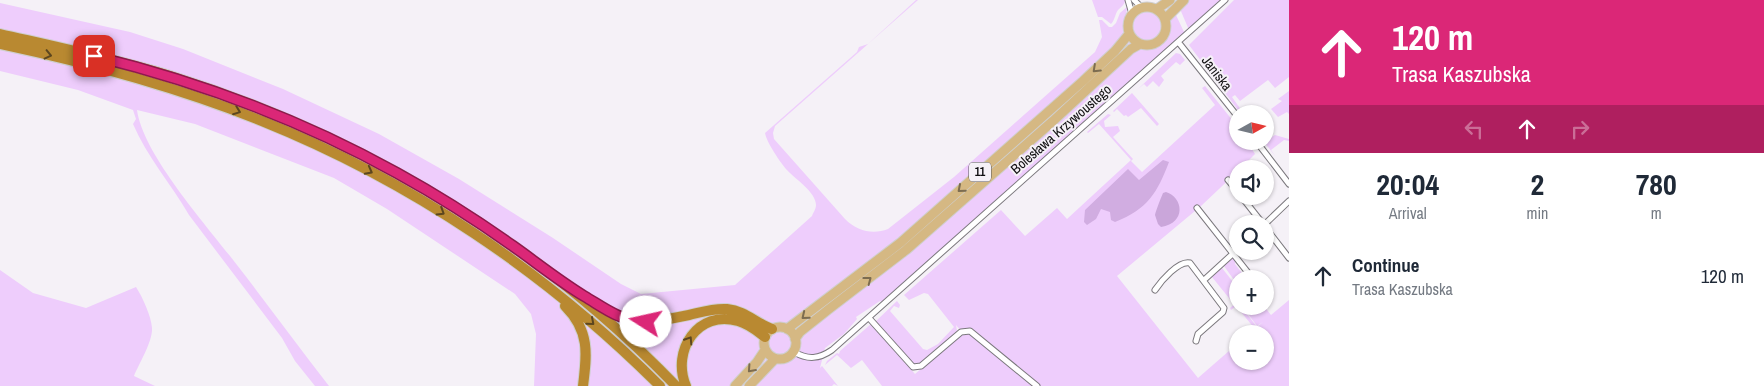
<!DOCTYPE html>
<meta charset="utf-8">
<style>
body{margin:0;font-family:"Archivo Narrow",sans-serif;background:#f6f6f7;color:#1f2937;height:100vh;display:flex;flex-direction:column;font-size:19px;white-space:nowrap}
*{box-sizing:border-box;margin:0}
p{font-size:16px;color:#747a83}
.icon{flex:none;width:28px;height:28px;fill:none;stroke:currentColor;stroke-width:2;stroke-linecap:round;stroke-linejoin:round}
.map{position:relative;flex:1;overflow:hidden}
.details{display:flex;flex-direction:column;background:#fff;width:475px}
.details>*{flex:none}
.hud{background:#db2777;color:#fff;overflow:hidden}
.needle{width:32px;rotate:82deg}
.controls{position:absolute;left:1229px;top:105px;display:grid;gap:10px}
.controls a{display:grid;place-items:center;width:45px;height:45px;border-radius:50%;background:#fff;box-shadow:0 1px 4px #0004;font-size:25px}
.pin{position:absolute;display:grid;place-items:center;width:42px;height:42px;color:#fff;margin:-21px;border-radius:10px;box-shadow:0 2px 8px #0006}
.me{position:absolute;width:55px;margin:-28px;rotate:280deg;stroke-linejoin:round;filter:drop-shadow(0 0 4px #0008)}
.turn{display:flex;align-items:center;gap:18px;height:105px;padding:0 20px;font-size:22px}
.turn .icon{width:65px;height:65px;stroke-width:2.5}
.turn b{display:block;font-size:35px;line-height:42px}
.lanes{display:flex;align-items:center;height:48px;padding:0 20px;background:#0003;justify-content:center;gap:25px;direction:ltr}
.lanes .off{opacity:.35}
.eta{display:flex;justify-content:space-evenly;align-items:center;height:85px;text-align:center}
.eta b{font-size:30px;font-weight:700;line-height:35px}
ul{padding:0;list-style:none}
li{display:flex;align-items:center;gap:15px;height:75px;padding:0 20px}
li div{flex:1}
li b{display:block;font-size:19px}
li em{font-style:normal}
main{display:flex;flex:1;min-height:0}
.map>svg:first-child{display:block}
.green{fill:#eecdfc}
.forest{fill:#d1ade1}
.water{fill:#caa6da}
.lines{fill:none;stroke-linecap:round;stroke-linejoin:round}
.street-casing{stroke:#7b787d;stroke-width:7}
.primary-casing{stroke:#cfcfcf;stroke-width:11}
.highway-casing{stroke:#cfcfcf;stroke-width:12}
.street{stroke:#fff;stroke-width:5}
.primary{stroke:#d5b883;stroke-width:9}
.highway{stroke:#b98931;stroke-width:10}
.oneway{stroke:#5c461f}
.oneway2{stroke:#7c6c50}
.route-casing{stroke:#8e194d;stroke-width:12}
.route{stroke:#db2777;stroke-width:9}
.labels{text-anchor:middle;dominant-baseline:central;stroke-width:4;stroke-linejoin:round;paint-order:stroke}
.shield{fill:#f5f1f7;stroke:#555356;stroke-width:1}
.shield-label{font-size:12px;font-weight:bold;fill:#100f11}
.street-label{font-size:14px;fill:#100f11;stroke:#f5f1f7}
</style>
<main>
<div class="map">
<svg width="1289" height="386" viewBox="0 0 1289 386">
<rect width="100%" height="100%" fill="#f5f1f7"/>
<path class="green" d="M916,0H918L775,126L773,133L774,139L845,219C857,231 873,235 888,229L954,177L1095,52L1102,37L1099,20H1102L1109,27H1112L1116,23L1120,13L1128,6L1124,21L1123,37L1103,59L824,304L1107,63L1129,42L1131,44L1087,85L831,311L1133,51C1141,48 1149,50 1157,47C1173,40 1166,23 1175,13L1185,34L882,302L880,301L856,317L857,319L844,334L825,348L820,368L822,366L838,386L834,384L832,386H534L536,334L531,314L515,294L387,209L334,178L195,124L137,110C143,155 209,228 237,265C268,305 298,346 329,386H315L295,361L282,338L189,215C171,184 147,157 133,124L136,119L133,110L78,90L0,71V3L130,32L183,49L283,89L379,134L459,179L553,238L621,284L641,294L735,285L812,216C813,213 816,209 816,205C816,192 795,179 787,170C780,162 767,143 765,133L857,52L859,47L868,44Z
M1092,0H1126C1124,5 1122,6 1118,10C1115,14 1115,20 1111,24L1102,17H1098Z
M1189,0H1222L1189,30L1180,9Z
M1234,0H1289V77L1275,88L1268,80L1240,101L1235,95L1232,97L1244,114H1241L1189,45Z
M1133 26a14 14 0 1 1 28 0a14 14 0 1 1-28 0Z
M1176,53L1180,54L1185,60L1180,65L1176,62L1161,76L1164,80L1159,87L1153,81L1147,87L1144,84L1137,90Z
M1205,86L1233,121L1231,124L1232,125L1234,123L1237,128L1238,141H1247L1255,154L1240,169H1238L1237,172L1201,206L1117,276L1198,378L1237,344L1238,361H1265V334H1249L1255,329L1236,306L1231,310L1230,308L1237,302L1238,306H1241L1257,327L1263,322L1257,326L1242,306H1264L1271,315L1289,300V386H1040L973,331H961L956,325L957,331L954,335L918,365L914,366L875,322L897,301L900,305L899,308L894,306L890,311L923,349L927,350L938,344L954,327L928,294L924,293L909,300L904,295L1001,210L1025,236L1057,208L1067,219L1131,160L1099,124L1088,133L1087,132L1108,114L1111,115L1104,121L1105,127L1118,126L1120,131L1113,137L1133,159L1131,161L1142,172L1215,105L1202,88Z
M1289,91V114L1287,112L1278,117L1271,109L1282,101L1278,99Z
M1132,93L1159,124L1157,126L1141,108L1128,117L1126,115L1124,116L1117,109L1114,112L1113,111Z
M1275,135L1289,139V141L1284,140L1271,150L1276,157L1264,142Z
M1233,258L1236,260L1235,264L1242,273L1234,280L1224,266Z
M1222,268L1237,287V300L1233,303L1212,277Z
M0,270L33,293L86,308L136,287C143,298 151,316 152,328C153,341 139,364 134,376L155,386H0Z
M871,324L915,374L963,333L969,334L1033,386H882L862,360L851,368L837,355L825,365L827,361L837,353L839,354L840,351Z"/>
<path class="forest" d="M1163,160L1169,162C1157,193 1148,209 1115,222L1111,220L1110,212L1101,209L1096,219L1087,225L1084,222L1085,210L1128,169L1139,180Z"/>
<path class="water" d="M1166,192C1183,197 1187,223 1161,227L1158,224L1155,215C1156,210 1161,198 1163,193Z"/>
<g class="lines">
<g class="street-casing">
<path id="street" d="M1128,0L1132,14
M1134,0L1141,7
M1179,43L1238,117
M1256,141L1289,184
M1228,180L1238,192
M1241,196L1263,224
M1197,208L1253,279
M1265,224L1289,201
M1265,227L1289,258
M1204,280L1238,249
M1155,290C1161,281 1179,260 1190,263L1224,308L1223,312L1198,334L1196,341
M1265,294L1269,298
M869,318L913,367L921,366L961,332L970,331L1037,386
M794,352C808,360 819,359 832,350L1225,0"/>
</g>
<g class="primary-casing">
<path id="primary" d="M1128 26a19 19 0 1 1 38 0a19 19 0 1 1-38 0Z
M1157,9L1170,0
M1165,19L1184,0
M764 343a16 16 0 1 1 32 0a16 16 0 1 1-32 0Z
M787,329L900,243L1083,81L1115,51L1129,34
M795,339L800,332L829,309L906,250L1053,121L1131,49L1140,44
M735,386L757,362L765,350
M749,386L775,359"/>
</g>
<g class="highway-casing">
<path id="highway" d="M0,34C57,47 114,59 170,76C361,136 537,242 676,386
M0,44C89,63 177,87 262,121C411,181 546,272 660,386
M594,303C627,326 652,323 689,315C702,312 714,308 727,309C745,311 756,323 772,329
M565,306C590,331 587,354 583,386
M686,386C671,351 698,309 738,321C749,324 757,331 765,337"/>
</g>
<use href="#street" class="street"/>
<use href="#primary" class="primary"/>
<use href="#highway" class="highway"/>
</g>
<defs><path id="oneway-chevron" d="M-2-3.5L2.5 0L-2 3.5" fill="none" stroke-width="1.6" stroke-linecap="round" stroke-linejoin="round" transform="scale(1.25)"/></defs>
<g class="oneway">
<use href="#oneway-chevron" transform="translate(48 55) rotate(13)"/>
<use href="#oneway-chevron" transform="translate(237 111) rotate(21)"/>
<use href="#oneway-chevron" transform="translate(369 171) rotate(28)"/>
<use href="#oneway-chevron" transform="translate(441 212) rotate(32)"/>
<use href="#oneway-chevron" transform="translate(591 322) rotate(41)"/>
<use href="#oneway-chevron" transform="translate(689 340) rotate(-57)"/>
</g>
<g class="oneway2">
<use href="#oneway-chevron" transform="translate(1096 69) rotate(137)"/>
<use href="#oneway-chevron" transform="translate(961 189) rotate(139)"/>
<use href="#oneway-chevron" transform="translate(868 280) rotate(-37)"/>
<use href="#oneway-chevron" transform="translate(805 316) rotate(141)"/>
<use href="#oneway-chevron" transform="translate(751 369) rotate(132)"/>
</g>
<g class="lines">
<g class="route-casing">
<path id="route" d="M94,56C200,82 302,120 397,173C437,195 475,219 513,246C537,263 558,280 584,296C606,309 618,320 646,322"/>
</g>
<use href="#route" class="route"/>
</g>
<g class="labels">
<rect class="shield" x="969" y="162.5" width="22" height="19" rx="4"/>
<g class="shield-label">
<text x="980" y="172">11</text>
</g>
<g class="street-label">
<text transform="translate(1217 73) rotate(52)">Janiska</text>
<text transform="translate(1061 129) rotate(-41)">Bolesława Krzywoustego</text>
</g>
</g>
</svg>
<div class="controls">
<a><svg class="needle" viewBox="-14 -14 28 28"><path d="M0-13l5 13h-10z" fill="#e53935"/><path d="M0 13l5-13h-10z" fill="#747a83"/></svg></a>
<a><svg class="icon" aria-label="sound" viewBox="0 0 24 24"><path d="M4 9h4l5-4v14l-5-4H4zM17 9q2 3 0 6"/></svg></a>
<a><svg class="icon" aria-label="search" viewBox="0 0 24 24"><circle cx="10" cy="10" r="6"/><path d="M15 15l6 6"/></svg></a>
<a>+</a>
<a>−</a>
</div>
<div class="pin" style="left:94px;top:56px;background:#d93025"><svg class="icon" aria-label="arrive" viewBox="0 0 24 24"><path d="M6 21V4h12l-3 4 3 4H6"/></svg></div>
<svg class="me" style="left:646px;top:322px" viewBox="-20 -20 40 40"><circle r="19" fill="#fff"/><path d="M0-13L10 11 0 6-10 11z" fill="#db2777"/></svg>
</div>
<section class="details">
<div class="hud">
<div class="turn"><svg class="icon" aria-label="ahead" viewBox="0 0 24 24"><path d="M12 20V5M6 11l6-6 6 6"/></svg><div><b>120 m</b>Trasa Kaszubska</div></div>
<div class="lanes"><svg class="icon off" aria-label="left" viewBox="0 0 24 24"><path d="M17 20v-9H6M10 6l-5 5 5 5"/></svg><svg class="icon" aria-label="ahead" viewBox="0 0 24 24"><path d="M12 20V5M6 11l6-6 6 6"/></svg><svg class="icon off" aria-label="right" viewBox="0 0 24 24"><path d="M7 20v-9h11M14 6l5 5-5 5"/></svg></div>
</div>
<div class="eta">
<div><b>20:04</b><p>Arrival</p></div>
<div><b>2</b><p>min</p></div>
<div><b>780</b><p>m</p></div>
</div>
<ul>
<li><svg class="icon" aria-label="ahead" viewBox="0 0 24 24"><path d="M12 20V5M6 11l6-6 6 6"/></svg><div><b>Continue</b><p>Trasa Kaszubska</p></div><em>120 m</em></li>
</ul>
</section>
</main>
